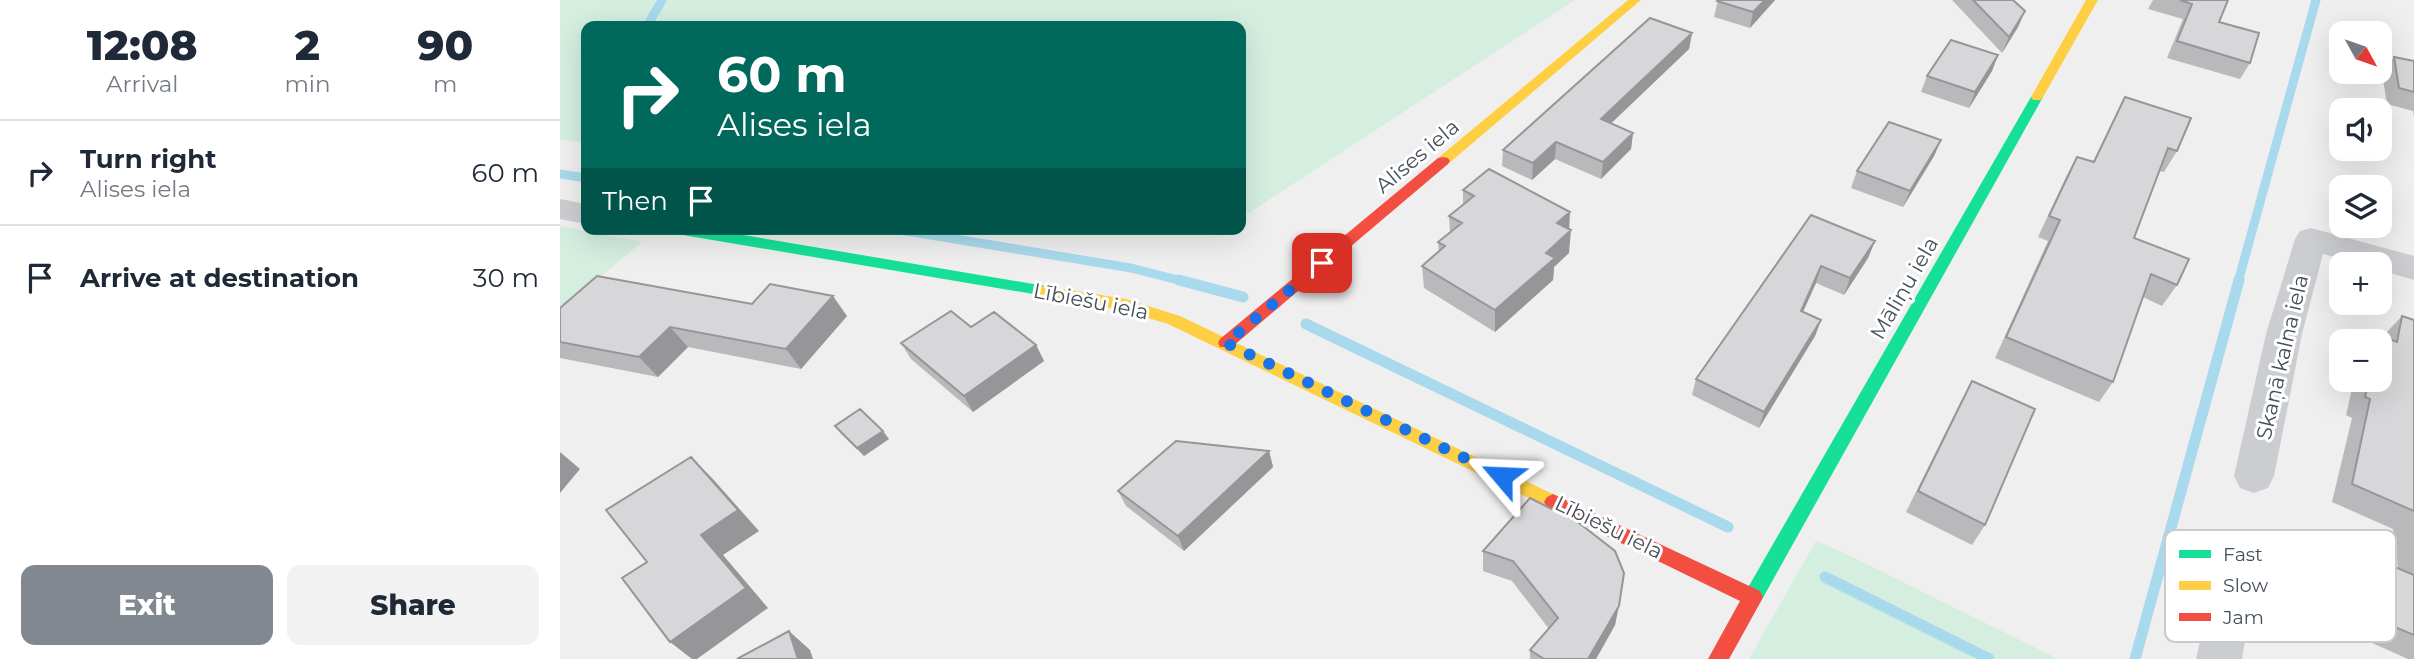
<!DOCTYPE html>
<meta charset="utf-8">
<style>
body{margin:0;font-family:Montserrat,sans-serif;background:#f2f2f3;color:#1f2937;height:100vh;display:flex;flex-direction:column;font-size:26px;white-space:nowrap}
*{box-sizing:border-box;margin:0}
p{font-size:23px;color:#747a83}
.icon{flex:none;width:38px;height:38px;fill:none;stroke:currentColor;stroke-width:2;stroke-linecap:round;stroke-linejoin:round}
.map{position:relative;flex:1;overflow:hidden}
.sheet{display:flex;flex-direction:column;background:#fff;width:560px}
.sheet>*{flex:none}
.hud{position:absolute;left:21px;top:21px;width:665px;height:214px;border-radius:14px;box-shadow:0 7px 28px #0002;background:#00695c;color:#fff;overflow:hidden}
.needle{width:46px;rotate:130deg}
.controls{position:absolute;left:1769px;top:21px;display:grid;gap:14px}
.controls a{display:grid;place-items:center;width:63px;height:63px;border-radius:14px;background:#fff;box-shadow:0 7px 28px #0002;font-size:35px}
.pin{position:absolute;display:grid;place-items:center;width:60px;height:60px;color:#fff;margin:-30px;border-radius:14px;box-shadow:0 4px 10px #0006}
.me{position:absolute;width:77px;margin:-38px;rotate:296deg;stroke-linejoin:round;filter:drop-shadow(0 0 5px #0008)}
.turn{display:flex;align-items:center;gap:24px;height:147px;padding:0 21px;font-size:32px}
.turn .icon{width:91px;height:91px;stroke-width:2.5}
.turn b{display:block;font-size:49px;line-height:60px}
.then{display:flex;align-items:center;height:66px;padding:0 21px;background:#0003;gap:14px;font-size:26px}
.eta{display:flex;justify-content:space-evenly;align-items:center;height:119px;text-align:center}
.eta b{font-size:42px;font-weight:800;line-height:49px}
.action{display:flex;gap:14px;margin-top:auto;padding:14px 21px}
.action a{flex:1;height:80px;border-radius:14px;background:#82888f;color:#fff;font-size:28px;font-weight:800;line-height:80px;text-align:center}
.action a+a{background:#f2f2f3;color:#1f2937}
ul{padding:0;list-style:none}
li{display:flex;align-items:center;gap:21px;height:105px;padding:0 21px;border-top:2px solid #e0e1e3}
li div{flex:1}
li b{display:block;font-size:26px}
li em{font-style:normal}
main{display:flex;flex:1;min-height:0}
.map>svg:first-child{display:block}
.green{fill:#d4eee0}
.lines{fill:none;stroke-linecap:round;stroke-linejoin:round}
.stream-far1{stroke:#a9d9ec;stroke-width:9}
.stream{stroke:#a9d9ec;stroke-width:11}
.street{fill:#cbcdd0;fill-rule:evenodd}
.fast{fill:#16e098;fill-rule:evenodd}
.slow{fill:#ffcf43;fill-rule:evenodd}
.jam{fill:#f24e42;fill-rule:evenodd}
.wall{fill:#b9b9bb}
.shaded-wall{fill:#969698}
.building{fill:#d7d7d9;stroke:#969698;stroke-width:2}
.route{stroke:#1a73e8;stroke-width:12;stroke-dasharray:0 21.6}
.labels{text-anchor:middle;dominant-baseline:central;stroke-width:6;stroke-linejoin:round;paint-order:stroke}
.street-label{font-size:21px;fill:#46505b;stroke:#fff}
.key{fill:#fff;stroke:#c8cace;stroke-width:2}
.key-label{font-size:19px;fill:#46505b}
</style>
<main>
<section class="sheet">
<div class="eta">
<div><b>12:08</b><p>Arrival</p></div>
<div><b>2</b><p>min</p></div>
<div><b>90</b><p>m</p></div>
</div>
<ul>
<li><svg class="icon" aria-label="right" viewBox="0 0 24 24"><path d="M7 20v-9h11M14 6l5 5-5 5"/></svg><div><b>Turn right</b><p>Alises iela</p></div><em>60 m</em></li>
<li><svg class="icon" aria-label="arrive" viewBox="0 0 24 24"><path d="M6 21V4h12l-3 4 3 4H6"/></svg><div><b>Arrive at destination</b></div><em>30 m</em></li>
</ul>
<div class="action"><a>Exit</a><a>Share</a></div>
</section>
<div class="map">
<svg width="1854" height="659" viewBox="0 0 1854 659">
<rect width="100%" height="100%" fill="#f0efef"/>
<path class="green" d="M0,0H1015L681,218V26H26V143L0,139Z
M0,226L82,242L0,311Z
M1256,541L1280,551L1498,659H1189Z"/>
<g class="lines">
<path class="stream-far1" d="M87,26L102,0
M0,174L26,178
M334,229L571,268L626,282
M1678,282L1756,0"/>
<path class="stream" d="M619,280L683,297
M746,324L1168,527
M1265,577L1429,659
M1575,659L1679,280"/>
<path class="street" d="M0,199L26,204V224L0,219Z
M1751,228L1854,256V280L1820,270V264H1800L1763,254L1742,334L1714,476L1708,488L1694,493L1680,488L1674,476L1706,334L1735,239L1740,231Z
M1666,603L1682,609L1688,624L1682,659H1636L1644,624L1650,609Z"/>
<path class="fast" d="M1477,93L1483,97L1200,603L1193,606L1186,603L1183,597L1186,591L1471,97Z
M110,229H148L485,286L493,291L485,296L117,234Z"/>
<path class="slow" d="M1068,0H1081L888,164H878L876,161L878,158Z
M1526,0H1538L1483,97L1481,100H1473L1471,97Z
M485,286L566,299L620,316L999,497L1002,502L999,507L993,510L987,507L608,324L565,311L480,295L477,291L480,287Z"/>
<path class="jam" d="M883,157L888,158L890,161L888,164L672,347H660L658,343L660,339L878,158Z
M993,494L1200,591L1203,597L1200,603L1169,659H1148L1180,601L987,507L984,502L987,497Z"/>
</g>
<path class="wall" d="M1158,0H1215L1190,28L1154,17Z
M1392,0H1453L1465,11L1458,27L1442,53Z
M1593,0H1668L1659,22L1690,63L1680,79L1607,58L1623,19L1588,9Z
M1132,33L1129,49L1051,123L1073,133L1071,149L1041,179L995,159L972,180L942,166L943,150Z
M1438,55L1432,71L1409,108L1361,92L1367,76Z
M1834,57L1854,61V116L1853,111L1827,104L1822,73Z
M1565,97L1617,151L1604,172L1599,171L1574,238L1617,285L1602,306L1583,297L1553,382L1539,402L1435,358L1488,241L1478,237L1506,177L1517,157L1533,162Z
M1381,140L1374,156L1343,207L1291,188L1297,171Z
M903,190L1009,229V253L994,267L993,280L935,332L864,288L862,266L879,252L878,242L890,233L889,216L903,205Z
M1251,215L1315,241L1308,258L1284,295L1256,283L1243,312L1261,320L1255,336L1199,428L1132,395L1136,379Z
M192,304L287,316L241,369L128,347L98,377L0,358V308Z
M1842,316L1854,320V659H1848L1801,638L1807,581L1828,564L1838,568L1833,529L1772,502L1792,418L1786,415L1794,380H1820V341H1812L1818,335L1824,337V335Z
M411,327L476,345L484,361L413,412L351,359L341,343Z
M1412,381L1425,525L1412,545L1346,512L1400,403Z
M275,426L329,439L304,456L281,434Z
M709,451L713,467L624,551L566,506L558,491Z
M923,551L1064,573L1055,625L1036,659H970V650L989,629L952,581L923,571Z"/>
<path class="shaded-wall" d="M1205,0H1215L1190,28L1193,12Z
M1465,11L1458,27L1442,53L1449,37Z
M1132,33L1129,49L1039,135L1041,119Z
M1438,55L1432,71L1409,108L1415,92Z
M1073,133L1071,149L1041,179L1043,162Z
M1381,140L1374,156L1343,207L1350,191Z
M996,142L995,159L972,180L973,163Z
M1010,212L1009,233L1011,230L1009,253L994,267L993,280L935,332V310L986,253L997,223Z
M1315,241L1308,258L1284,295L1290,278Z
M1261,266L1256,283L1236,327L1241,311Z
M273,296L287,316L241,369L226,349Z
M1261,320L1255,336L1199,428L1204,412Z
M110,327L128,347L98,377L79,357Z
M476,345L484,361L413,412L404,396Z
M323,431L329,439L304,456L297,448Z
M709,451L713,467L624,551L618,536Z
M0,452L20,469L0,493Z
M131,457L152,478L199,531L163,555L208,608L137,659H132L110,642L141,535Z
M1059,606L1055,625L1036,659H1028Z
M229,631L250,650L253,659H238Z"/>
<path class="building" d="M1158,0H1205L1193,12L1157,1Z
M1413,0H1453L1465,11L1449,37Z
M1620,0H1668L1659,22L1699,33L1690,63L1617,41L1632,4Z
M1090,18L1132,33L1041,119L1073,133L1043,162L996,142L973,163L943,150Z
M1391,40L1438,55L1415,92L1367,76Z
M1834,57L1854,61V92L1839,88Z
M1565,97L1631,118L1617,151L1608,148L1574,238L1629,259L1617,285L1591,274L1553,382L1446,337L1500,220L1489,216L1517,157L1534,162Z
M1329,122L1381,140L1350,191L1297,171Z
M929,169L1010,212L997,223L1011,230L986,253L995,258L935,310L862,266L885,246L878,242L902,223L889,216L914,196L903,190Z
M1251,215L1315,241L1290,278L1261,266L1241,311L1261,320L1204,412L1136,379Z
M37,276L192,304L210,284L273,296L226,349L110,327L79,357L0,342V308Z
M391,311L411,327L434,312L476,345L404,396L341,343Z
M1842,316L1854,320V511L1792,484L1810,399L1805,397L1809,380H1820V341H1817L1818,335L1837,342Z
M1412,381L1475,409L1425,525L1358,491Z
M300,409L323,431L297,448L275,426Z
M616,441L709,451L618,536L558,491Z
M131,457L178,510L141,535L186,588L110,642L62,578L87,562L46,510Z
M970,498L1019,523L1055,551L1064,573L1059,606L1028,659H984L970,650L998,618L953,561L923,551Z
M1828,564L1854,575V635L1823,622Z
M229,631L238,659H177Z"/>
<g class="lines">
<path class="route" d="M762,263L666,343L942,476"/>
</g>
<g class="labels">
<g class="street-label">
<text transform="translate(857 156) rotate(-40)">Alises iela</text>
<text transform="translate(1344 288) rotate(-60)">Māliņu iela</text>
<text transform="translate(531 301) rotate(11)">Lībiešu iela</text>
<text transform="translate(1722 357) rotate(-77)">Skaņā kalna iela</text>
<text transform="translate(1049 527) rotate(26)">Lībiešu iela</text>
</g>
</g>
<rect x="1605" y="530" width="231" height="112" rx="10" class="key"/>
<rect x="1619" y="550" width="32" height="8" fill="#16e098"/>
<rect x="1619" y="581" width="32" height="9" fill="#ffcf43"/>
<rect x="1619" y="613" width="32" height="8" fill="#f24e42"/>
<g class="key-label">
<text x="1663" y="561">Fast</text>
<text x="1663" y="592">Slow</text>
<text x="1663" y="624">Jam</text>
</g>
</svg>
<div class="controls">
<a><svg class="needle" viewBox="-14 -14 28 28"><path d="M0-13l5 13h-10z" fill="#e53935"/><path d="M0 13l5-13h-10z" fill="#747a83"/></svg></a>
<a><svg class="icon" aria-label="sound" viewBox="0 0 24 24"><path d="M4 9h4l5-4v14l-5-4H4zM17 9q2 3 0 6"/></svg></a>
<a><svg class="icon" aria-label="layers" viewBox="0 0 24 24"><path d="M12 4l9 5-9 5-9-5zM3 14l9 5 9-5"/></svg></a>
<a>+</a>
<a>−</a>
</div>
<div class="pin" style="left:762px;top:263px;background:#d93025"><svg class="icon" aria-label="arrive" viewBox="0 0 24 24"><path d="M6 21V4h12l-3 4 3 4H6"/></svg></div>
<svg class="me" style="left:942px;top:476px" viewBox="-20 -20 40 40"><path d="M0-17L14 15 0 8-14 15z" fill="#1a73e8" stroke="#fff" stroke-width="4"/></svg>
<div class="hud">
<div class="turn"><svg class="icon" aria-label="right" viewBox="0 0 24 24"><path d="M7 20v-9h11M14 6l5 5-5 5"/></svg><div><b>60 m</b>Alises iela</div></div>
<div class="then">Then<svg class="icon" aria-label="arrive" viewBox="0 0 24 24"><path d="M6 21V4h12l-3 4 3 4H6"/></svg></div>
</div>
</div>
</main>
